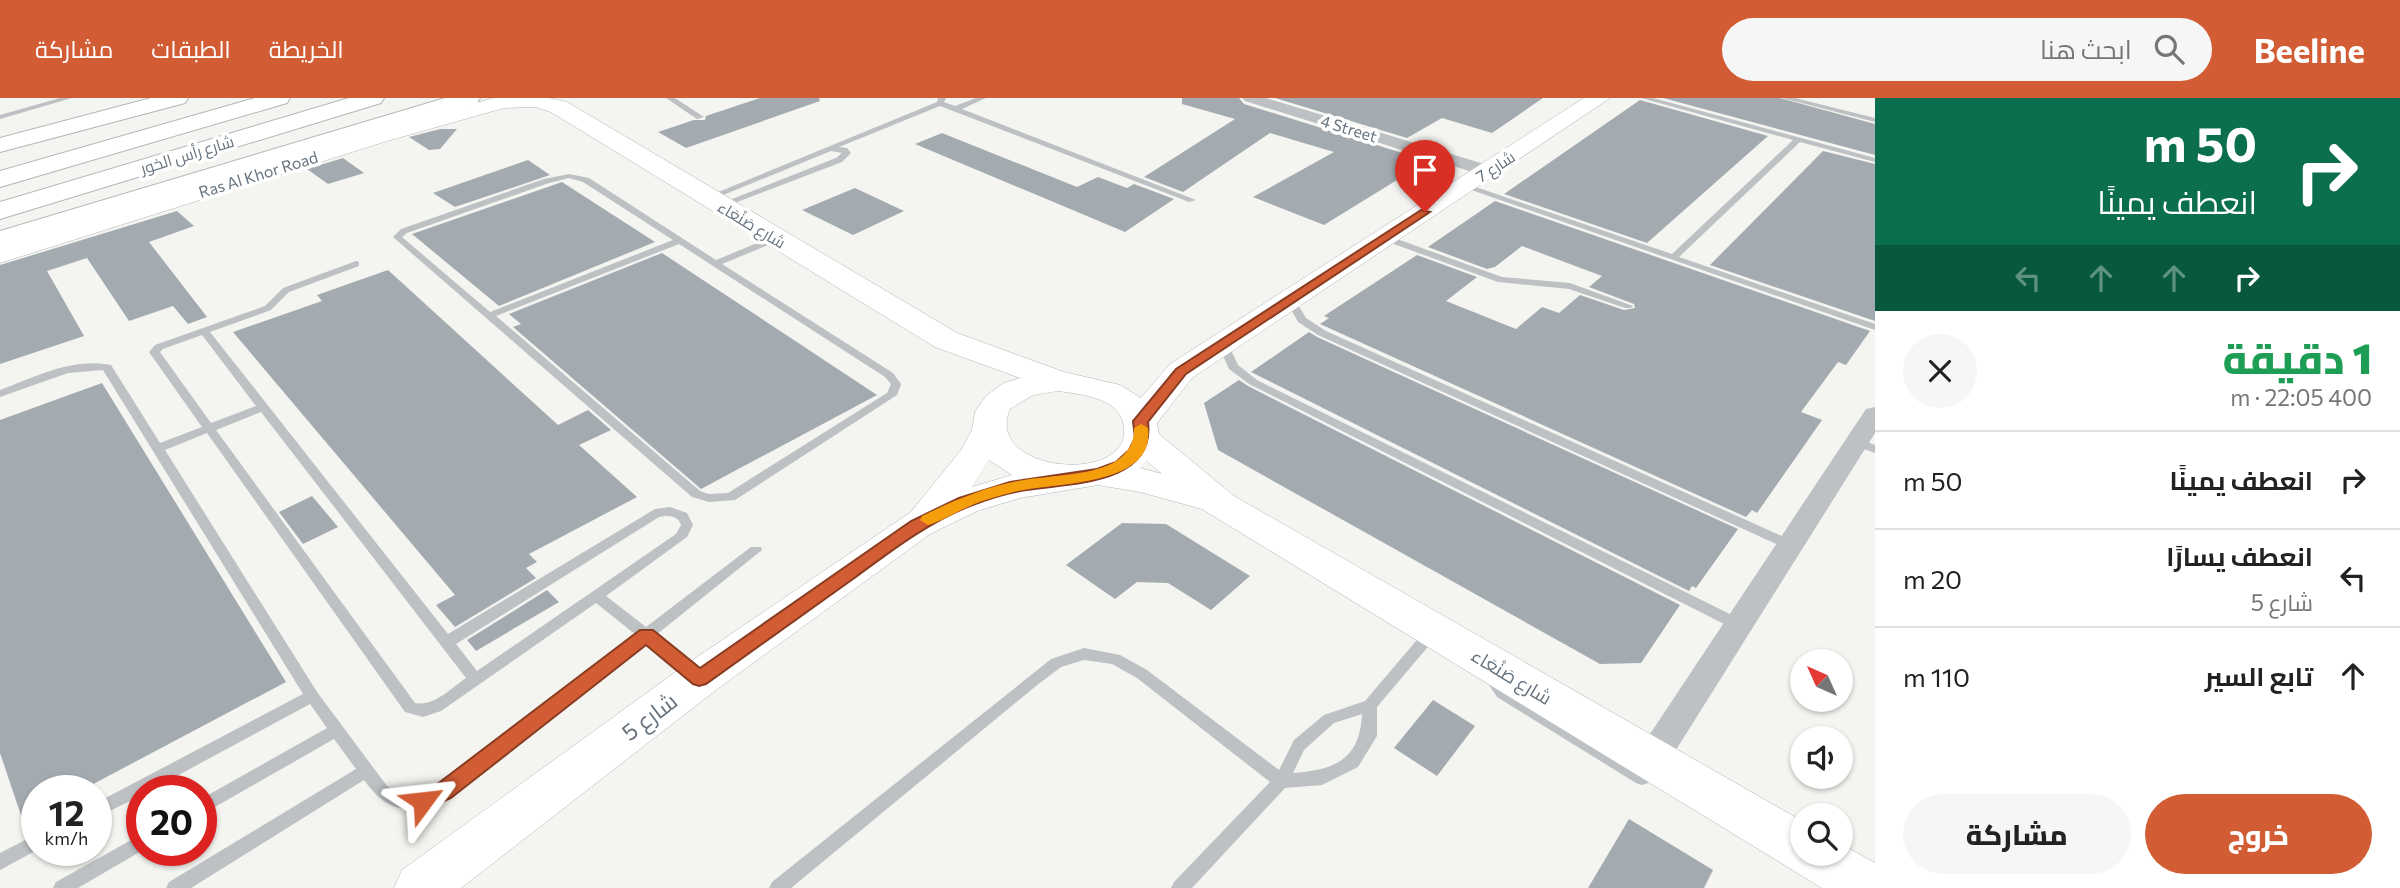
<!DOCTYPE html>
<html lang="ar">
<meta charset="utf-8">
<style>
body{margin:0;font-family:Commissioner,Cairo,sans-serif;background:#f6f6f6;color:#222;direction:rtl;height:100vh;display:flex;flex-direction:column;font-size:26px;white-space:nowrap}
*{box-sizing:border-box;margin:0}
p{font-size:23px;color:#767676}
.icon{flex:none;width:38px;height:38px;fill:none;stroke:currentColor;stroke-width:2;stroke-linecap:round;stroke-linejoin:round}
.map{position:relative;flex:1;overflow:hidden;direction:ltr}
.drawer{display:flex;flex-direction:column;background:#fff;width:525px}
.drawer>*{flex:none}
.top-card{background:#0b6e4f;color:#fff;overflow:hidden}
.needle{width:46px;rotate:315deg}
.controls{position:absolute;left:1790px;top:551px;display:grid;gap:14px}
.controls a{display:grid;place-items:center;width:63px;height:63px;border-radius:50%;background:#fff;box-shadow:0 2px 5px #0004;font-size:35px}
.speed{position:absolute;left:21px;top:677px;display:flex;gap:14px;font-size:35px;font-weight:700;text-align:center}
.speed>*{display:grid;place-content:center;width:91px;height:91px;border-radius:50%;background:#fff;box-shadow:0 2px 5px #0004;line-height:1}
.speed small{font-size:18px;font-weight:400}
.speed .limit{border:10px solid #d22;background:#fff;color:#111}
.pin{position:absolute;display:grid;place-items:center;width:60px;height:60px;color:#fff;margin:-72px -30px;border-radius:50% 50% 50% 0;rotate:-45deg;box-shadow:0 0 7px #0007}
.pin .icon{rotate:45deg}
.me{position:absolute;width:77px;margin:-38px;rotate:60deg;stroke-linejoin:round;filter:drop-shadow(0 0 5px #0008)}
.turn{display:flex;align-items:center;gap:24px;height:147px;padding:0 28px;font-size:32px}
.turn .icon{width:91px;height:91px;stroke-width:2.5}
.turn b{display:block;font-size:49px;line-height:60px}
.lanes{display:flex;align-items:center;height:66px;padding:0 28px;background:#0003;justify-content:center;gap:35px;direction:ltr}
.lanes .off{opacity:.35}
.round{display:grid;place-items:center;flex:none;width:74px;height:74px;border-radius:37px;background:#f6f6f6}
.headline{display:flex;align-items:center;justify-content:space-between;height:119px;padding:0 28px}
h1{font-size:42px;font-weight:800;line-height:52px;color:#1e9e55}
.button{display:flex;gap:14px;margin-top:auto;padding:14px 28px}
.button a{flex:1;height:80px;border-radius:42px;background:#d25c33;color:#fff;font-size:28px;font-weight:800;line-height:80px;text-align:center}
.button a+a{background:#f6f6f6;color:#222}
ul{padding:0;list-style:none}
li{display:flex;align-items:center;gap:21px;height:98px;padding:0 28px;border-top:2px solid #e0e0e0}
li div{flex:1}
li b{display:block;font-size:26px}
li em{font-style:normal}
header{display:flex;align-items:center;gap:42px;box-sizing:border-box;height:98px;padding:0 35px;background:#d25c33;color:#fff}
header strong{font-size:33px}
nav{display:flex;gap:38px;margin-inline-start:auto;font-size:24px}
.search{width:490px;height:63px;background:#f6f6f6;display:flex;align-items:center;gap:18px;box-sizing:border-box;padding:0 24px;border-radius:38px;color:#767676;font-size:26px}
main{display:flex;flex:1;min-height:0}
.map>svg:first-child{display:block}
.building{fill:#a4abb0}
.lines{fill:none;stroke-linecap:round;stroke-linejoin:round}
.secondary-casing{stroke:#b2b6ba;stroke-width:1}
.highway-casing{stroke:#b2b5b8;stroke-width:2}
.lane{fill:#bdc1c4;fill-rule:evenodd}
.street{fill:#bdc1c4;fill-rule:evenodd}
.secondary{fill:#fff;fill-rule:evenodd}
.highway{fill:#fff;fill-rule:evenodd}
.route{fill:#d25c33;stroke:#883c21;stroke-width:2}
.slow{fill:#f59e0b}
.labels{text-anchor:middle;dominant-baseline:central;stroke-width:7;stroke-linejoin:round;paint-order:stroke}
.far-street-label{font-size:16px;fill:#66737f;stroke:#fff}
.street-label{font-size:19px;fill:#66737f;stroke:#fff}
.near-street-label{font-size:23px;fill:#66737f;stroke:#fff}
</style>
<header>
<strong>Beeline</strong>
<div class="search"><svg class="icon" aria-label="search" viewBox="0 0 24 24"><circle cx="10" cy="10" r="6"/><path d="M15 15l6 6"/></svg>ابحث هنا</div>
<nav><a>الخريطة</a><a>الطبقات</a><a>مشاركة</a></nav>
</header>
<main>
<section class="drawer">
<div class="top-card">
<div class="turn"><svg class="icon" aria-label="right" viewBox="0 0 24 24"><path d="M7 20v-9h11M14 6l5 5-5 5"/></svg><div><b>50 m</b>انعطف يمينًا</div></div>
<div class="lanes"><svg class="icon off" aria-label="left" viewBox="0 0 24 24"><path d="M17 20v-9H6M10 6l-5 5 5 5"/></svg><svg class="icon off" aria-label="ahead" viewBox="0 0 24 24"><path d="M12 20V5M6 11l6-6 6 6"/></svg><svg class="icon off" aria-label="ahead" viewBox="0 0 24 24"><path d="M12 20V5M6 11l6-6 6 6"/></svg><svg class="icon" aria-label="right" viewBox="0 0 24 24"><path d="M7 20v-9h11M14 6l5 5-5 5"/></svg></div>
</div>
<div class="headline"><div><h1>1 دقيقة</h1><p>400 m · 22:05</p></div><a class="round"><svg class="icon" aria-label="close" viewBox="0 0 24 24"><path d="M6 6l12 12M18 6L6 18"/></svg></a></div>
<ul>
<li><svg class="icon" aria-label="right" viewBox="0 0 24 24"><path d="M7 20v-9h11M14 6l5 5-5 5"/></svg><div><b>انعطف يمينًا</b></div><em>50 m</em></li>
<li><svg class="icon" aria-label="left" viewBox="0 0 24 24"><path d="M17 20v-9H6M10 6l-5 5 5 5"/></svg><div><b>انعطف يسارًا</b><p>شارع 5</p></div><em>20 m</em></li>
<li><svg class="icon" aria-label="ahead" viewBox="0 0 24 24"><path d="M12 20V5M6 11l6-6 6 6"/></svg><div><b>تابع السير</b></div><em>110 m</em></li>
</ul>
<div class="button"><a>خروج</a><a>مشاركة</a></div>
</section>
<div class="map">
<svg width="1875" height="790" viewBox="0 0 1875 790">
<rect width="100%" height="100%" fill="#f4f4f0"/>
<path class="building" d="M760,0H819L820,3L686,50L658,34L694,22H705L706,18Z
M1182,0H1239L1244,6L1399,54L1423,66L1324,127L1253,99L1334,54L1270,35L1183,94L1144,79L1235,21L1182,6Z
M1275,0H1543L1492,35L1442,20L1407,40Z
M1663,0H1780L1875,26V57Z
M1640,2L1768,38L1647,145L1504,96Z
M440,31H457L440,51L429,52L409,39Z
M942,35L1077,89L1098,79L1127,90L1134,86L1174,101L1125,134L915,46Z
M1823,53L1875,66V223L1710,167Z
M343,60L364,75L328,86L307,71Z
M528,62L550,77L455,109L433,95Z
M562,84L655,144L499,208L412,136Z
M855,90L904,113L853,137L802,112Z
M1495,103L1870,233L1846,267L1838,264L1801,314L1822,322L1757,415L1752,412L1746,419L1320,226L1329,220L1324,218L1417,157L1477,179L1446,203L1516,231L1542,209L1559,215L1580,197L1624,212L1635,210L1634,206L1589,189L1602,178L1522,148L1495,169L1487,171L1428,149Z
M177,113L194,128L149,144L207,219L188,226L173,208L129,223L87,160L47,173L84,238L0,266V167Z
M662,155L877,297L701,391L513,229L521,226L509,216Z
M388,172L558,327L588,312L611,332L579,347L637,399L529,456L537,464L526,470L536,480L455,529L436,507L455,497L233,234L322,203L317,197Z
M1309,234L1317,239L1738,431L1696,490L1692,488L1689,493L1251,274Z
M1239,282L1248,288L1680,507L1641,565L1600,566L1218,352L1204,305Z
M102,285L286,584L80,693H37V734L28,738L0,655V322Z
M312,398L338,429L303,446L279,414Z
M1122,425L1166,426L1250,478L1211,512L1168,485L1137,484L1115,501L1066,467Z
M547,492L559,504L476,553L467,542Z
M1433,602L1475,628L1437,678L1394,650Z
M1629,721L1713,772L1704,790H1588Z"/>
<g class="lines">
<g class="secondary-casing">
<path id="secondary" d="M494,0H549L567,4L957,235L1064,274L1120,287L1141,300L1170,266L1584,0H1610L1192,280L1157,325L1159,336L1234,398L1802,723V756H1841V746L1875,765V790H1822L1202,411L1140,394L1098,387L1020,400L977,413L930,436L716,592L461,790H394L402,772L684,568L911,414L961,352L972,332L975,314L986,298L1004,285L1020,280L935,249L551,14L535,9L504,10L387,43L0,165V148L371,33ZM1058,293C1079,296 1116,299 1123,324C1140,388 982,377 1010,311L1033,297ZM989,362L1012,377L972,389ZM1147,363L1162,376L1140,370Z"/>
</g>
<g class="highway-casing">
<path id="highway" d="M151,0H188L185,5L0,54V40Z
M255,0H290L287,5L0,89V73Z
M349,0H384L381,5L0,121V104Z
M445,0H480L477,5L0,150V133Z"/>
</g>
<path class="lane" d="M60,0H72L0,21V17Z
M666,0H675L704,19L697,21Z
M938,0H946L944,4L955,8L976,0H986L962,11L1196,102L1189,104L940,8L839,49L847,50L851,55L842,64L724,109L717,107L836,60L842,55L831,53L711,102L704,100L937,4Z
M1641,0H1653L1875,60V64L1800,44L1679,159L1875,226V232L1460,88L1467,86L1672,156L1793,42Z
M1782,0H1795L1875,20V24Z
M569,76L589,80L716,162L772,139H778V143L722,166L893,275L901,286L897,297L735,402L709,404L692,399L393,139L401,131L544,81ZM569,80L583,84L673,142L490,214L402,139L407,135L549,85ZM679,146L885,279L891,286L887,295L728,395L709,396L700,393L496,218Z
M1386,137L1502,179L1570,185L1633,208L1631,210H1625L1569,191L1498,184L1383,142V138Z
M356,163L359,164V168L289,194L271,212L210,234L448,536L655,411L670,409L687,415L693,427L687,439L606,498L646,529L751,449H761L762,452L656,537L702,574L704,578L702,582L697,584L692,582L646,545L450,698C412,716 391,719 364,682L191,790H166L169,784L356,671L334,641L201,717V701L327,630L310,606L149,693H142V697L96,720V705L303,596L103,272L68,275L0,299V292C35,279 72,259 111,267L160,345L202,329L149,254L155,247L265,208L283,190ZM202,237L256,308L211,325L160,254L163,251ZM261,314L466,580C451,590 434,609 415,605L216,332ZM207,335L405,614L423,619L441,613L596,505L636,537L438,688C420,697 404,701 387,688L317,594L165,352ZM665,418C673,418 678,419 681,427L676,436L477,573L456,546L659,419Z
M1291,199L1294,200L1306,220L1326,233L1795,444L1796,447L1795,450H1785L1318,237L1298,224L1286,202Z
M1223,243L1228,246L1238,267L1257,282L1744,523L1746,527L1744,531L1739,532L1734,531L1249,286L1229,271L1218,246Z
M1857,340L1875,347V355L1853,347L1851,344Z
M1432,529L1437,530L1439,534L1437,538L1377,609V638L1358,669L1322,687L1285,690L1192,790H1171L1174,784L1270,684L1137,580L1112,566L1084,562L1061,569L1036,588L791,790H769L772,784L1051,561L1084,550L1120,557L1147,572L1279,672L1294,642L1324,617L1365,603L1427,530ZM1362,616C1360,662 1334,672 1293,675L1304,652L1334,625Z
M1492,575L1497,577L1507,591L1520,600L1648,675L1650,680L1648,685L1642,687L1636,685L1497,599L1485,581L1487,577Z
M37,736V752L0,772V755Z
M142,736L143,752L78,790H53L56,784Z"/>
<path class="street" d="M1242,0H1266L1494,69L1497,73L1494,77H1482L1245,3Z
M1875,309V335L1664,671L1652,675L1640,671L1635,661L1640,651L1866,311Z"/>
<use href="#secondary" class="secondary"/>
<use href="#highway" class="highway"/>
</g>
<path class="route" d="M1421,112L1430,114L1186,276L1148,324C1156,389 1064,385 1020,393C1004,396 985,402 970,408C927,425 890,454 853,481C804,516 755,551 706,586L699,588L693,586L646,547L451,700L423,713L416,710L412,703L416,697L436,687L640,532H653L700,570L911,423L959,400L1010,384L1097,371L1116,364L1129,352L1135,340L1133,323L1176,271Z"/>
<path class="slow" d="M1141,326L1148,330C1156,390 1051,384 1014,394C999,398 982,402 968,409C954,415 942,423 928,427L920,422L922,418C953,403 985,389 1018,383C1049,377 1085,379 1113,365C1127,357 1135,345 1134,330Z"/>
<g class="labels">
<g class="far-street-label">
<text transform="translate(1349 30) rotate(17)">4 Street</text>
<text transform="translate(187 56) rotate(-17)">شارع رأس الخور</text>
<text transform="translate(1495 68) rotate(-33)">شارع 7</text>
<text transform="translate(258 76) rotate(-17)">Ras Al Khor Road</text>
<text transform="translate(752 126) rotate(31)">شارع صَنْعَاء</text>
</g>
<g class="street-label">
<text transform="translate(1512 578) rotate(31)">شارع صَنْعَاء</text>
</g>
<g class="near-street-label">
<text transform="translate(649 618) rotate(-37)">شارع 5</text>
</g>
</g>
</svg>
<div class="controls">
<a><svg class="needle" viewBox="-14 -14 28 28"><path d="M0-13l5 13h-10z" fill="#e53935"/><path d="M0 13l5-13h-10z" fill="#767676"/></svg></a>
<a><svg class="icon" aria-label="sound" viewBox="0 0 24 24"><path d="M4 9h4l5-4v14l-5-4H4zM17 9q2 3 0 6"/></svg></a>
<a><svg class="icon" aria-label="search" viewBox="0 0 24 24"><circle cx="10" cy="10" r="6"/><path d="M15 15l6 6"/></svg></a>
</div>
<div class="speed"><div>12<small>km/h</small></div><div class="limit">20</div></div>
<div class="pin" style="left:1425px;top:114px;background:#d93025"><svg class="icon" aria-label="arrive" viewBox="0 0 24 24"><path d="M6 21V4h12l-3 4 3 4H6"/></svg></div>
<svg class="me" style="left:423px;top:703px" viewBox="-20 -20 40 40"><path d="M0-17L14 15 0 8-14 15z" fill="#d25c33" stroke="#fff" stroke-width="4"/></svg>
</div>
</main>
